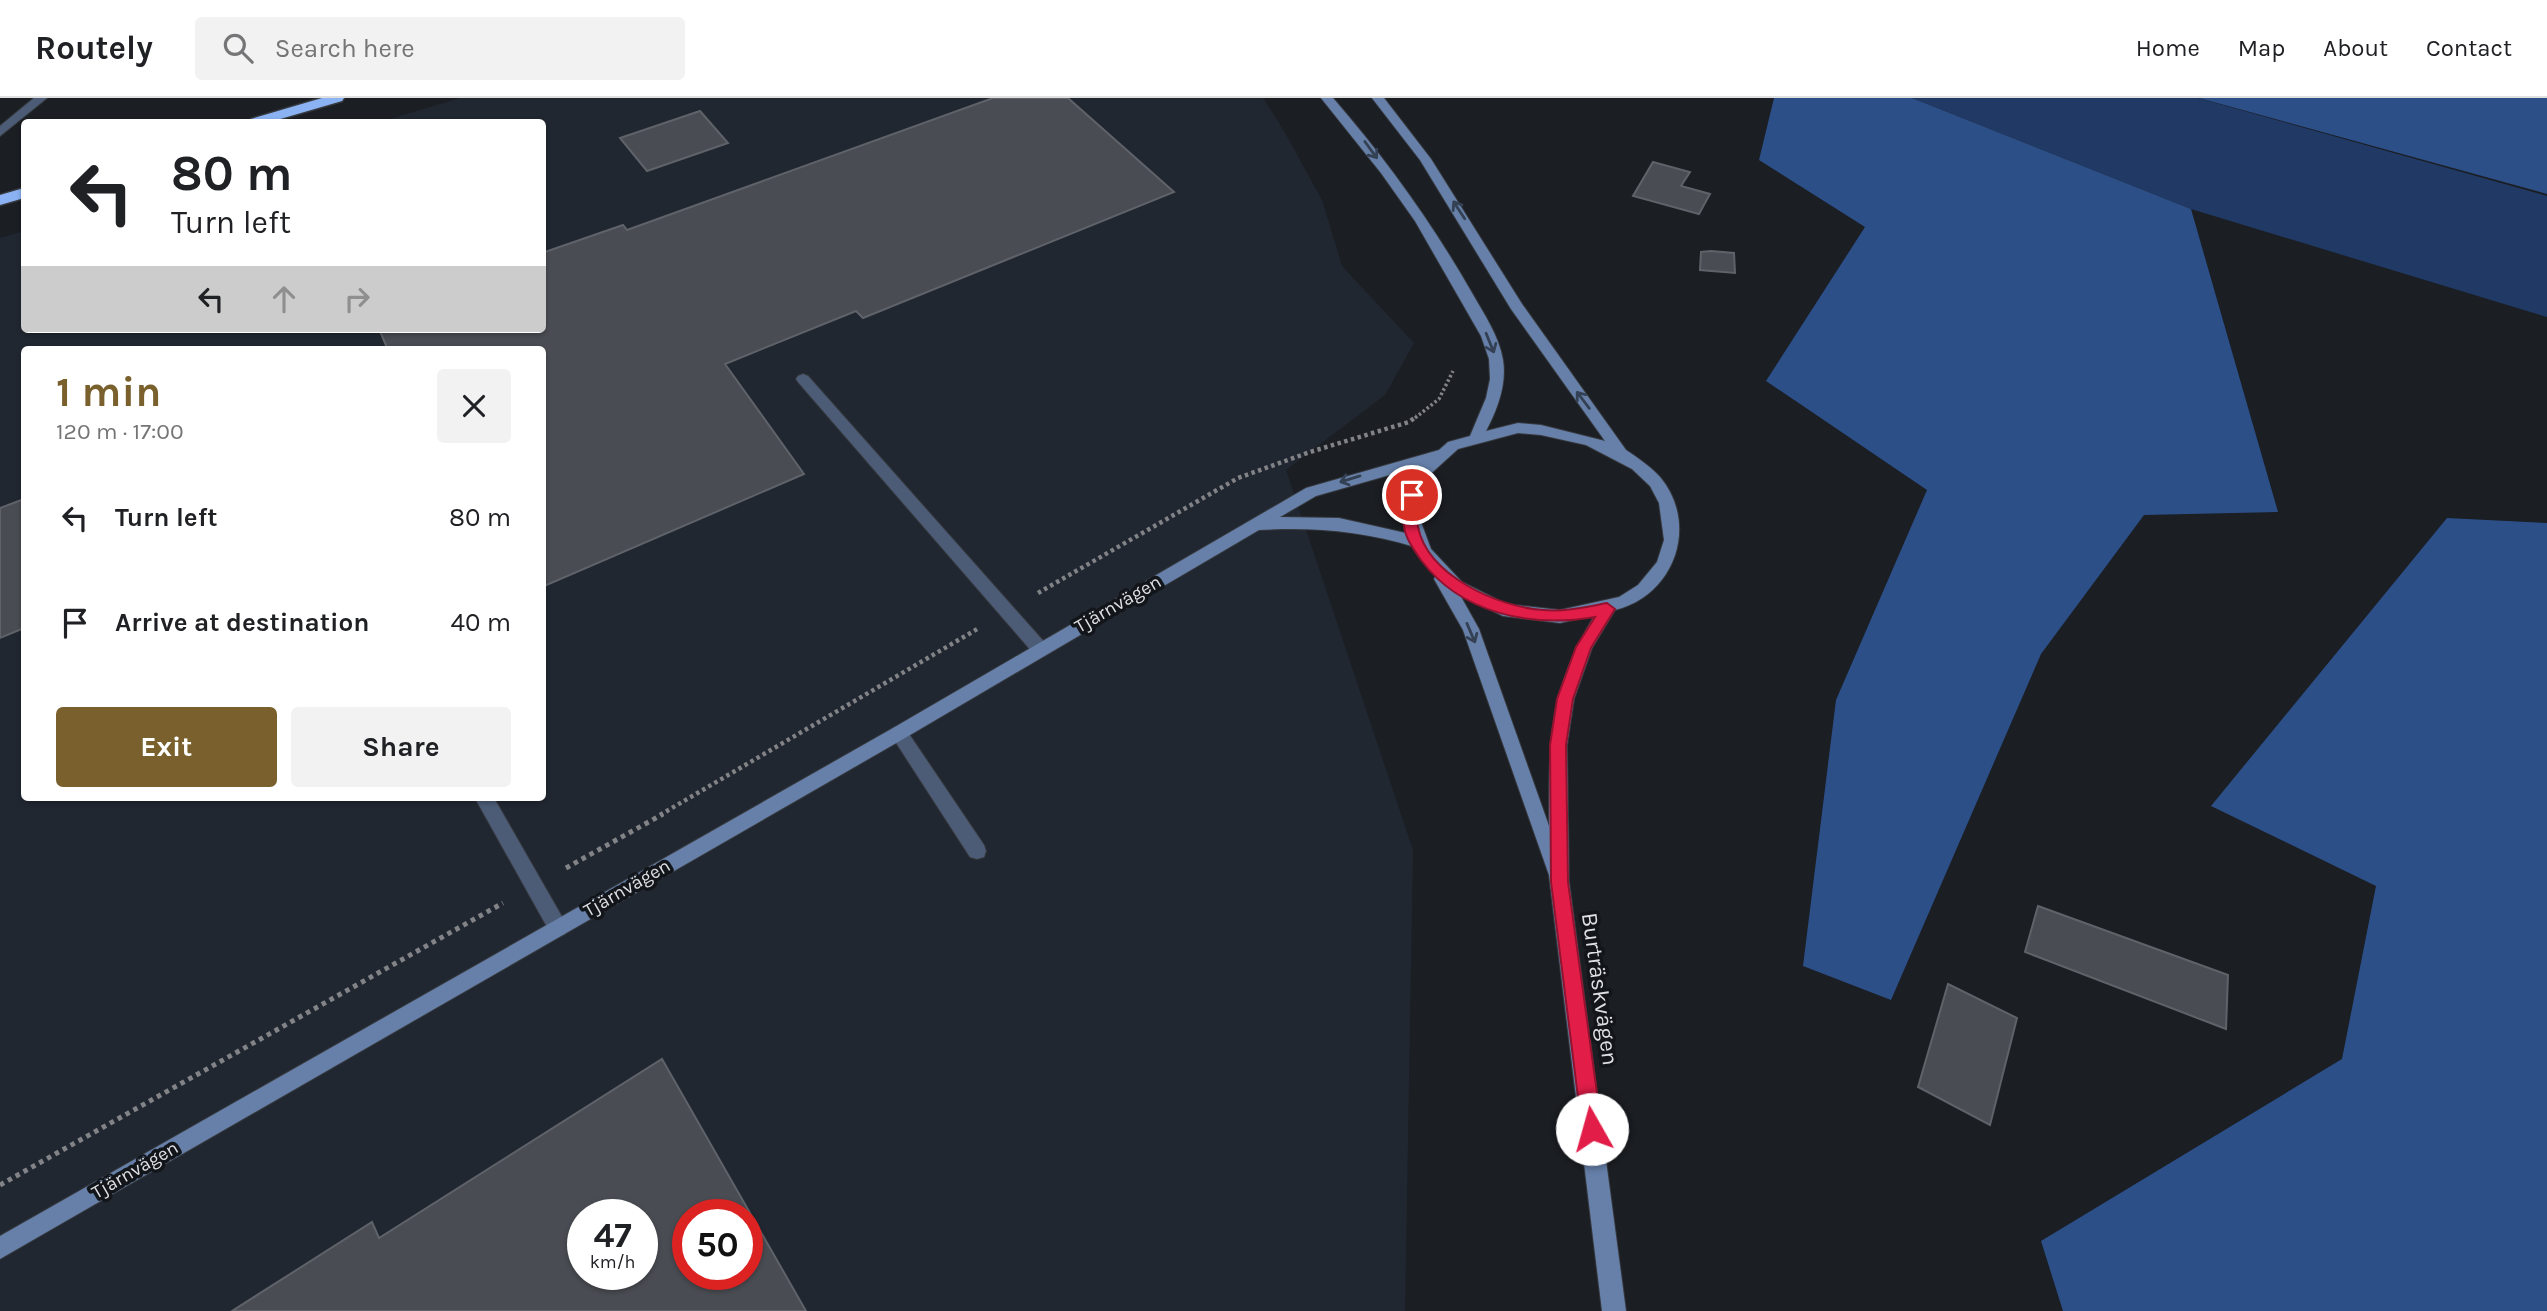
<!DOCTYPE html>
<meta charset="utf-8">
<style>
body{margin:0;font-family:Karla,sans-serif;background:#f2f2f2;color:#202124;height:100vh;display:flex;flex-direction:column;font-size:26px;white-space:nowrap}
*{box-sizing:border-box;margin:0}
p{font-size:23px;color:#757577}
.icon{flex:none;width:38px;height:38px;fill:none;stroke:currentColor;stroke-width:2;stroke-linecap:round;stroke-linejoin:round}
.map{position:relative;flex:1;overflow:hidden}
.details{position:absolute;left:21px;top:248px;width:525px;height:455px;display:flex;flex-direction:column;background:#fff;border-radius:7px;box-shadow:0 2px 5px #0004}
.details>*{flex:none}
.guide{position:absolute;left:21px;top:21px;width:525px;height:214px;border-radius:7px;box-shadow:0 2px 5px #0004;background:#fff;color:#202124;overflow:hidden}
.speed{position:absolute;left:567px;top:1101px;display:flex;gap:14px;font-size:35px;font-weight:700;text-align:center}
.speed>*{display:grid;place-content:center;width:91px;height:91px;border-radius:50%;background:#fff;box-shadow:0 2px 5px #0004;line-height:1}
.speed small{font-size:18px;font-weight:400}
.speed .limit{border:10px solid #d22;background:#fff;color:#111}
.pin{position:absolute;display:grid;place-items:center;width:60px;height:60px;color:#fff;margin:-30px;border:4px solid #fff;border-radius:50%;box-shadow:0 2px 7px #0007}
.me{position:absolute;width:77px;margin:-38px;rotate:353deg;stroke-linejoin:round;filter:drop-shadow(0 0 5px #0008)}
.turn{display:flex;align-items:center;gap:24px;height:147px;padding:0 35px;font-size:32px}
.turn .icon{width:91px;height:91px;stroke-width:2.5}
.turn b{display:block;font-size:49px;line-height:60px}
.lanes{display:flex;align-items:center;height:66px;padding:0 35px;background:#0003;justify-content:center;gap:35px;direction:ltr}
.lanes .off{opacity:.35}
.round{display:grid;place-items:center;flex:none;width:74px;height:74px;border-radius:7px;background:#f2f2f2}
.head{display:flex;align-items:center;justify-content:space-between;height:119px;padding:0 35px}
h1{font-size:42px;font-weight:700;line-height:52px;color:#7a602d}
.primary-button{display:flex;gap:14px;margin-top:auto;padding:14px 35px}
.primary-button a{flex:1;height:80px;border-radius:7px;background:#7a602d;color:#fff;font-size:28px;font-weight:700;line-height:80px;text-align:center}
.primary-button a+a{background:#f2f2f2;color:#202124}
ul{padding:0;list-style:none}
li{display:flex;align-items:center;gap:21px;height:105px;padding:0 35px}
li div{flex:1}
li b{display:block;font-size:26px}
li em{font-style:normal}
header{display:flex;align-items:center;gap:42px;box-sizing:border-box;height:98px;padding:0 35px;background:#fff;border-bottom:2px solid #e0e0e0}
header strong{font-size:33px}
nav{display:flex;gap:38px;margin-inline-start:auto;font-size:24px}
.search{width:490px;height:63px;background:#f2f2f2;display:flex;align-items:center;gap:18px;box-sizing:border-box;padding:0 24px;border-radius:7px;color:#757577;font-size:26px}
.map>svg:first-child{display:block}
.built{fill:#212731;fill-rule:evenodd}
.green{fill:#203a65}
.forest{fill:#2c4f88}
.building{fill:#494c52;stroke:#5f6369;stroke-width:2;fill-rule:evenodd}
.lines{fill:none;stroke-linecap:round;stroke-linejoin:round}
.lane-casing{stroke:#36393e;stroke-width:2}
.secondary-casing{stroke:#36393e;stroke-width:2}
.highway-casing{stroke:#36393e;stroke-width:3}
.path-far2{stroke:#818387;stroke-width:3.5;stroke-dasharray:2.5 2.5;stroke-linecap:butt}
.path-far1{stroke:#818387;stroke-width:4.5;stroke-dasharray:3.5 3.5;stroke-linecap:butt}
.path{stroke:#818387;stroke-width:5;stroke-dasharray:4.5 4.5;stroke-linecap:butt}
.lane{fill:#4c5c76;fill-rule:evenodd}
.secondary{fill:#6680a9;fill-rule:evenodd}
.highway{fill:#8bb3f4;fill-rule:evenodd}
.oneway{stroke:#344053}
.route{fill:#e11d48;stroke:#92132f;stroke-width:2}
.labels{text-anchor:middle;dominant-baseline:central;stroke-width:7;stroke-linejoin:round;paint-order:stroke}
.street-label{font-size:19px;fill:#dddfe2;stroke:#12151a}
.near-street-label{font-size:23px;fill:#dddfe2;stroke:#12151a}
</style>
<header>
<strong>Routely</strong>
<div class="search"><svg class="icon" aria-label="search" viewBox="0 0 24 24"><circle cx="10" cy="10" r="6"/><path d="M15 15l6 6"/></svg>Search here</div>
<nav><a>Home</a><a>Map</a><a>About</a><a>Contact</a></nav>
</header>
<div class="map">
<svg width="2547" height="1213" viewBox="0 0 2547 1213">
<rect width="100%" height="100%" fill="#1b1e23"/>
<path class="built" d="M460,0H1263L1284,33L1322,102L1342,168L1414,245L1385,297L1286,372L1413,752L1405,1213H0V140L24,133V231H542V24H380ZM24,252H542V700H24ZM583,1116H642V1176H583ZM688,1116H747V1176H688Z"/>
<path class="green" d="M1912,0H2198L2547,98V219L2191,111Z"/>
<path class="forest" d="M1774,0H1912L2191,111L2278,414L2144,417L2041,556L1891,902L1803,868L1836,602L1927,392L1766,283L1865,129L1759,62Z
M2199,0H2547V96Z
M2447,420L2547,425V1213H2063L2041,1143L2342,961L2376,788L2211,708Z"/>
<path class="building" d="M993,0H1068L1174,94L863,220L856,213L725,266L804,376L542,489V252H388L379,231H542V155L623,127L627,132Z
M700,13L728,45L647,73L620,40Z
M1653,64L1690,74L1681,88L1710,96L1699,116L1633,98Z
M1711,153L1734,155L1735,175L1700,172L1701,154Z
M24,401V530L0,540V410Z
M2038,808L2228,877L2226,931L2025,854Z
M1948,886L2017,920L1990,1027L1918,989Z
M662,961L806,1213H232L372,1124L379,1140ZM583,1116H642V1176H583ZM688,1116H747V1176H688Z"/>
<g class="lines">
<g class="lane-casing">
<path id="lane" d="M34,0H47L0,38V28Z
M803,276L808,278L1046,546L1048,551L1046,556H1034L798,284L796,281L798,278Z
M899,628L905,630L984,747L986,753L984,759L977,761L970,759L893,640L890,635L893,630Z
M475,700H494L565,824L568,830L565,836L558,839L551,836Z"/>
</g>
<g class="secondary-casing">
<path id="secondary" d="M1321,0H1333C1386,61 1432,125 1472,195C1484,216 1499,238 1503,262C1507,287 1497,312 1486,333L1518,325L1541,327L1605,343L1511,211L1420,62L1372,0H1384L1431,61L1522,206L1626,352C1638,360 1650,368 1660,379C1700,427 1674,498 1615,512L1592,550L1574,601L1567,647L1569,784L1626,1213H1602L1549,777L1463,532L1434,481L1436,477L1419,458L1415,449C1362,433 1314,429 1259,432L905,640L0,1161V1138L893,630L1306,390L1439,352L1448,344L1470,338L1486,300L1490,281L1489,261L1481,238L1415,123L1381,75ZM1518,335L1541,337L1586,347L1632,371L1650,388L1659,405L1664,442L1657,464L1638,487L1619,499L1560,512L1506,506L1462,484L1431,451L1418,416L1426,380L1458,351ZM1421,368L1411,378L1402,416L1410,436L1339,420L1280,419L1316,398ZM1460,497L1503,518L1560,525L1595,517C1548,593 1549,642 1549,728L1479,531Z"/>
</g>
<g class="highway-casing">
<path id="highway" d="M322,0H344L342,3L270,24H249L251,21Z
M24,90V100L0,107V97Z"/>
</g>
<path class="path-far2" d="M1415,320L1439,301L1453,273"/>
<path class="path-far1" d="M1038,495L1238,380L1310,354L1409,324L1417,318
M660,717L979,530"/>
<path class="path" d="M566,770L663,716
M0,1087L503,805"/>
<use href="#lane" class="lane"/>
<use href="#secondary" class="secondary"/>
<use href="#highway" class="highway"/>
</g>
<defs><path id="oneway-shaft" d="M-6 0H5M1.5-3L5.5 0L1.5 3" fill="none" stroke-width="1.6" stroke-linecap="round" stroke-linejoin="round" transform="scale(1.75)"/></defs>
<g class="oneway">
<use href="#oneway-shaft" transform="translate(1371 52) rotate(54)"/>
<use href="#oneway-shaft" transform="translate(1459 112) rotate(-123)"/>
<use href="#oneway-shaft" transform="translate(1490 245) rotate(68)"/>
<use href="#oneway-shaft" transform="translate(1583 302) rotate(-127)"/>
<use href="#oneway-shaft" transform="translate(1350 381) rotate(163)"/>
<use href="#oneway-shaft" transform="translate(1471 535) rotate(67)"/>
</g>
<path class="route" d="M1412,392L1419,397C1419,407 1416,419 1418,429C1428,478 1498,509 1543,512C1565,514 1586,509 1607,505L1615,511L1591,550L1573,601L1566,647L1568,784L1602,1031L1599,1038L1592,1041L1585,1038L1582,1031L1551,784L1550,647L1557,601L1576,549L1595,519C1532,530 1461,516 1421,462C1414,452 1406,441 1404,429C1402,419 1404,407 1405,397Z"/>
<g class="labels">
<g class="street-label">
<text transform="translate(1118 506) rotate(-30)">Tjärnvägen</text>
<text transform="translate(627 790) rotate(-30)">Tjärnvägen</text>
<text transform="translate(135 1072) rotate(-30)">Tjärnvägen</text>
</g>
<g class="near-street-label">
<text transform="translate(1600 891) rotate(82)">Burträskvägen</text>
</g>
</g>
</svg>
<div class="speed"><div>47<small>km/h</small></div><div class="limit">50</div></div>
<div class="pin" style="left:1412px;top:397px;background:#d93025"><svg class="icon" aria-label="arrive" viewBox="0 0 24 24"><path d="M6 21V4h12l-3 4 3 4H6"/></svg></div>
<svg class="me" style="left:1592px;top:1031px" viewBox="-20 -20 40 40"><circle r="19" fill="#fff"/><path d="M0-13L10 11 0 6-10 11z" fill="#e11d48"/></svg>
<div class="guide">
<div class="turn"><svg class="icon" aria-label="left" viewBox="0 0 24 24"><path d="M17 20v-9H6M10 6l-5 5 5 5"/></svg><div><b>80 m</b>Turn left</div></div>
<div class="lanes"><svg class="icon" aria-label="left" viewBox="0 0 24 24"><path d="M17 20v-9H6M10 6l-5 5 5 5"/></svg><svg class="icon off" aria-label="ahead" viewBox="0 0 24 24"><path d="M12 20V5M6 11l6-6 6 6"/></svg><svg class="icon off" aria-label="right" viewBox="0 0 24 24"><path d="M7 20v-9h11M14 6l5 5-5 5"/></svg></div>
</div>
<section class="details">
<div class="head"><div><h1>1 min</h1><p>120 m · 17:00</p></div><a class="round"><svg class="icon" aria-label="close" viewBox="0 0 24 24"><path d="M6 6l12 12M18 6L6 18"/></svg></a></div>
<ul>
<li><svg class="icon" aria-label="left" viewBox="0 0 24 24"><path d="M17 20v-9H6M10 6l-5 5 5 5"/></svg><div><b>Turn left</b></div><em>80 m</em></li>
<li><svg class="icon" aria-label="arrive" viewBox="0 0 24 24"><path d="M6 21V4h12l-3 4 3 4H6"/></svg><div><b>Arrive at destination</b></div><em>40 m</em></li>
</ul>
<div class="primary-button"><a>Exit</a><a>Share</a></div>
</section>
</div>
